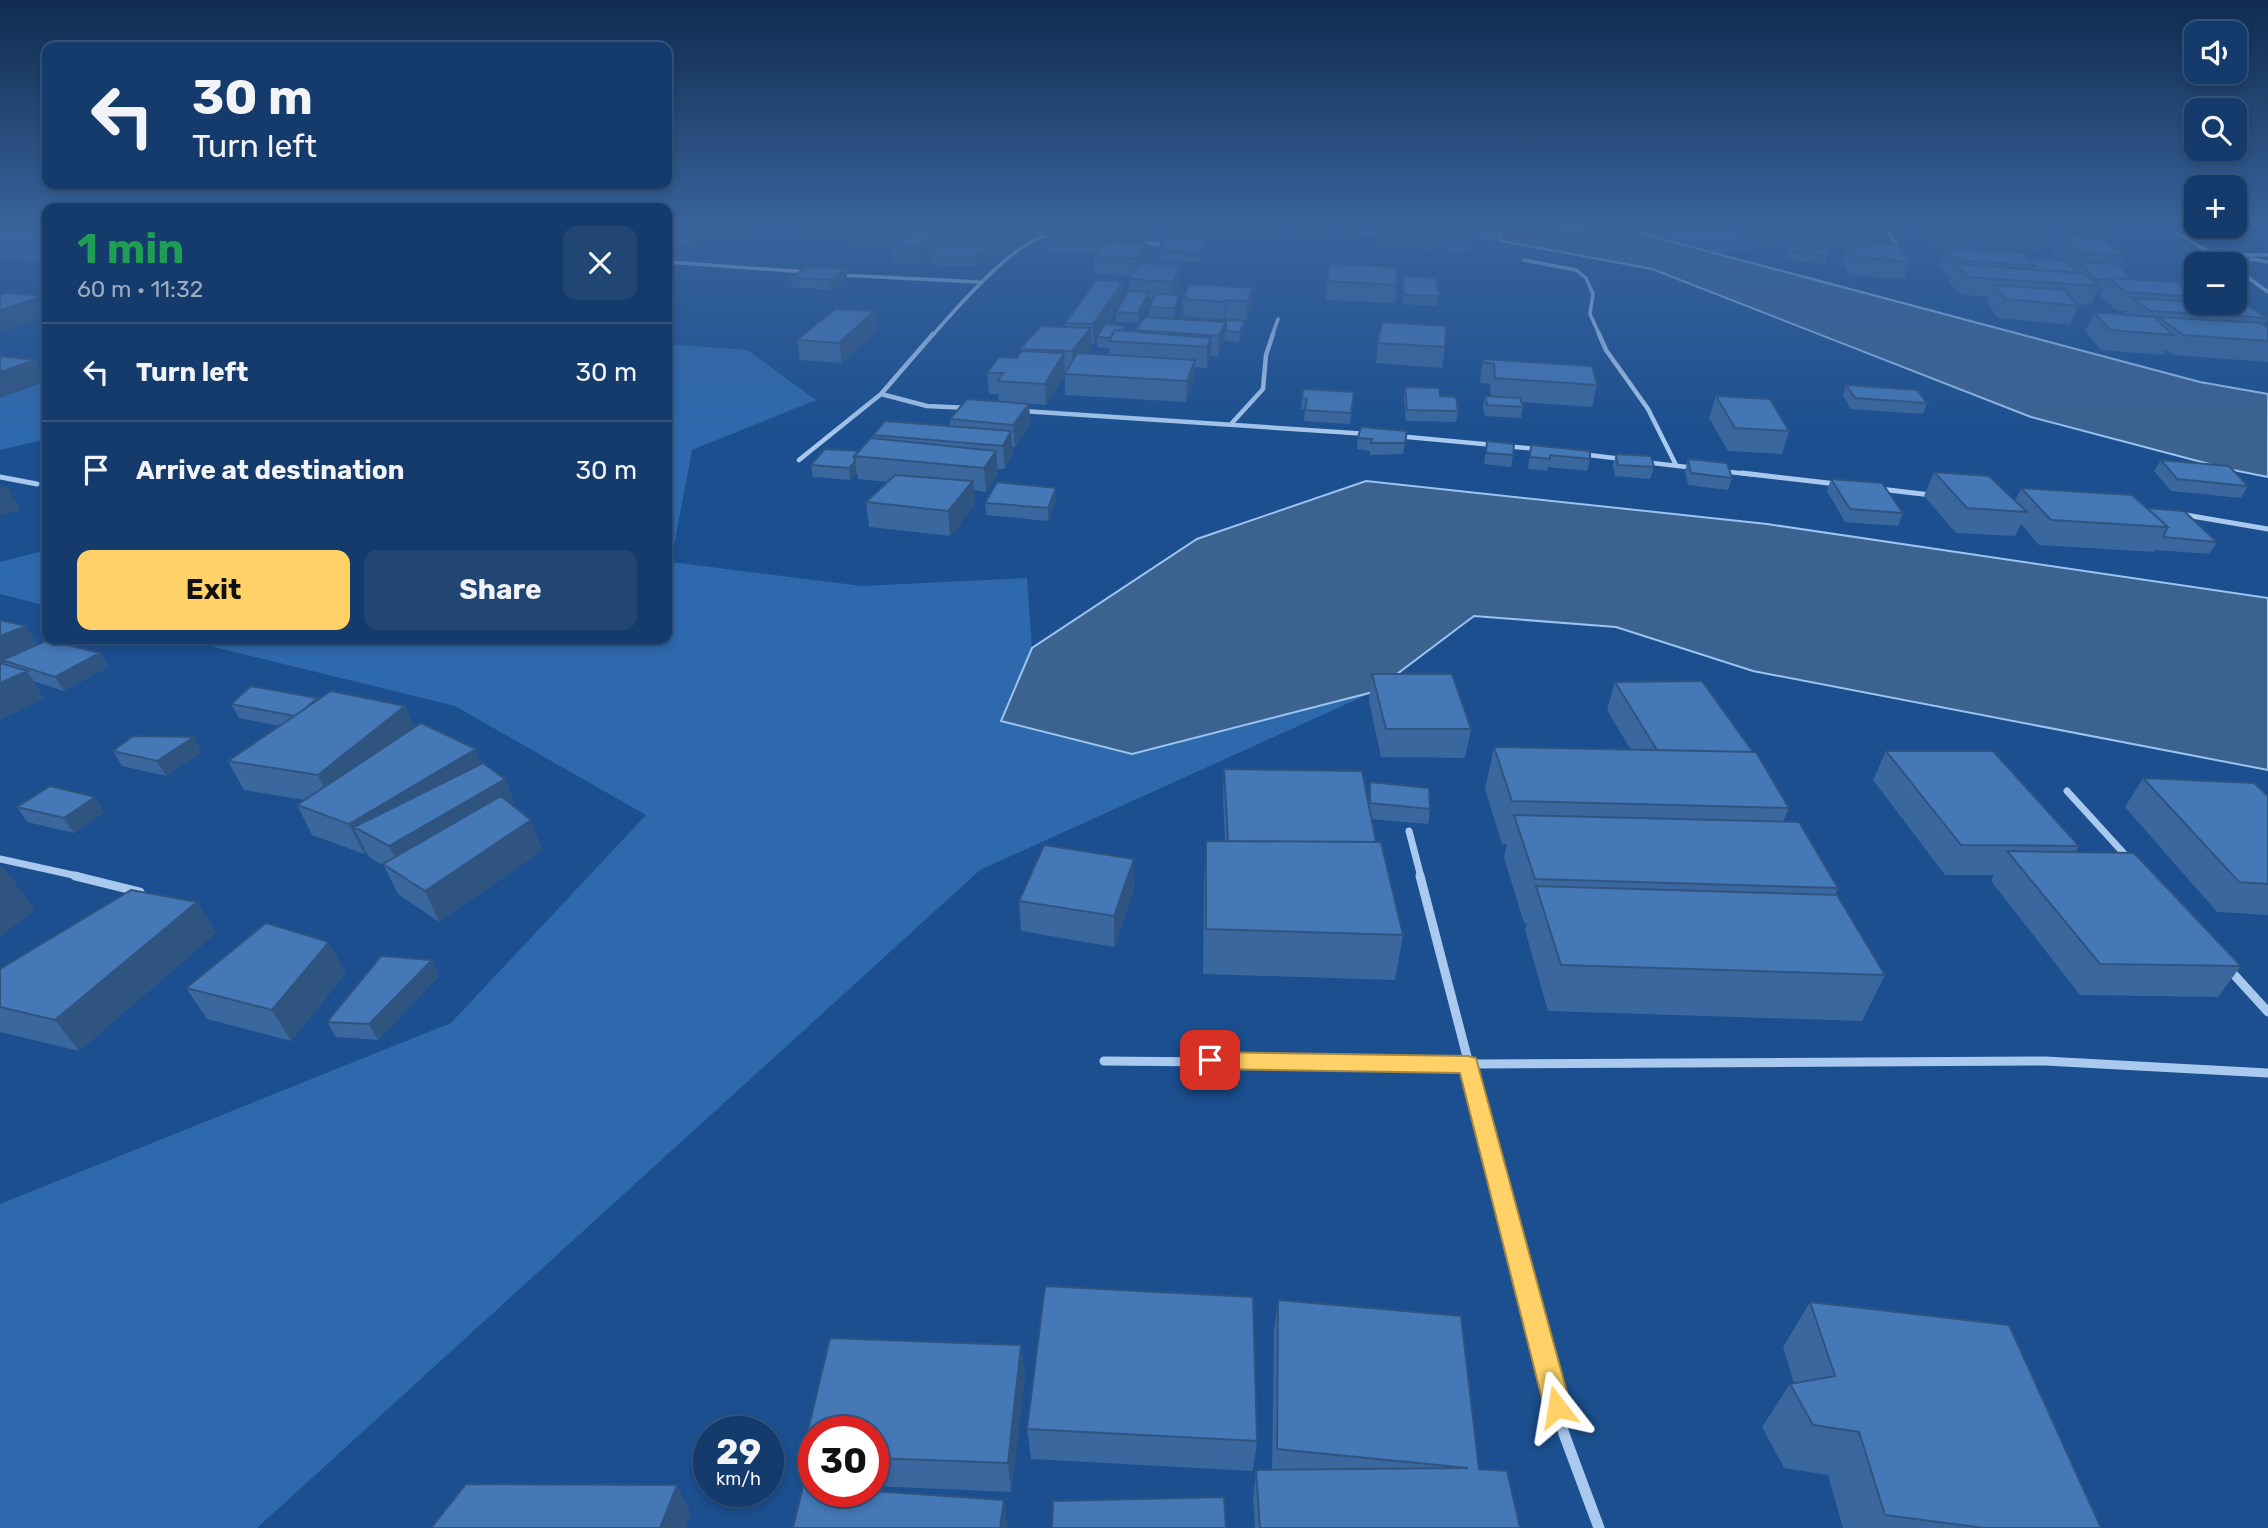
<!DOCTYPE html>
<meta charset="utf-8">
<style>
body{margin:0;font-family:Rubik,sans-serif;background:#214673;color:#f1f3f6;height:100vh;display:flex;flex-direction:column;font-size:26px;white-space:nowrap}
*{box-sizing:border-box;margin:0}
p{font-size:23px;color:#9dadc1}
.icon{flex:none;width:38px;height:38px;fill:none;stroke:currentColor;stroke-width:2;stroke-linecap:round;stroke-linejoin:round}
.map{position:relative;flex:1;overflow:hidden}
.details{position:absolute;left:42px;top:203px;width:630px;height:441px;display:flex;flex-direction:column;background:#143b6b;border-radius:14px;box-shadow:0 4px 10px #0003,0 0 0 2px #33557e}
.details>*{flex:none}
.hud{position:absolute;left:42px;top:42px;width:630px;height:147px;border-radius:14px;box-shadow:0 4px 10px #0003,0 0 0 2px #33557e;background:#143b6b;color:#f1f3f6;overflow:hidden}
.fabs{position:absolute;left:2184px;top:21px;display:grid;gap:14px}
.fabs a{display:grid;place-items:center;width:63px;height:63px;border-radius:14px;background:#143b6b;box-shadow:0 4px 10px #0003,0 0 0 2px #33557e;font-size:35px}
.speed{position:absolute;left:693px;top:1416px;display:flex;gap:14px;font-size:35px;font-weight:700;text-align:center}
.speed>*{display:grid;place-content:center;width:91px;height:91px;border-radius:50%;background:#143b6b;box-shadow:0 4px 10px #0003,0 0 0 2px #33557e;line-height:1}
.speed small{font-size:18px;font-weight:400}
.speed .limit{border:10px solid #d22;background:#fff;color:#111}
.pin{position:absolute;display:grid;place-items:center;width:60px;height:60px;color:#fff;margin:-30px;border-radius:14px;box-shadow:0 4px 10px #0006}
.me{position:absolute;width:77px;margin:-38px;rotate:346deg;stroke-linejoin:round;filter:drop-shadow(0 0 5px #0008)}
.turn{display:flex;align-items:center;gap:24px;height:147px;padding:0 35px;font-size:32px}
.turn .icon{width:91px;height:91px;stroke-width:2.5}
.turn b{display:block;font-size:49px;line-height:60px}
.round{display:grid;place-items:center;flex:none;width:74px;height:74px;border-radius:14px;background:#214673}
.head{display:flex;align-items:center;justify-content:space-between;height:119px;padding:0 35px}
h1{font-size:42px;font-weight:700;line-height:52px;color:#1e9e55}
.action{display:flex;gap:14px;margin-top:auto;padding:14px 35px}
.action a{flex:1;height:80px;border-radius:14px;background:#ffd166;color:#111;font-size:28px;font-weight:700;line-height:80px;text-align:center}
.action a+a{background:#214673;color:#f1f3f6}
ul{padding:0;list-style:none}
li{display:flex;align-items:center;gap:21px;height:98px;padding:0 35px;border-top:2px solid #33557e}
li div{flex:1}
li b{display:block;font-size:26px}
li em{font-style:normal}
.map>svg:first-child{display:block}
.green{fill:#2e69ad}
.water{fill:#3c6290;stroke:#9cc4f0;stroke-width:2}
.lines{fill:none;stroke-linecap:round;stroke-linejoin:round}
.minor-far5{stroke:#a9c9ee;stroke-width:3.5}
.minor-far4{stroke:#a9c9ee;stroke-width:4.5}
.minor-far3{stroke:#a9c9ee;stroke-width:5}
.minor-far2{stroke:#a9c9ee;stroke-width:7}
.minor-far1{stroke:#a9c9ee;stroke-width:9}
.minor{stroke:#a9c9ee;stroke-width:11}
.wall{fill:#3a679d;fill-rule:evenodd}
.shaded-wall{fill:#305480}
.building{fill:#4478b7;stroke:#305480;stroke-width:2}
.route{fill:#ffd166;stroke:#a68842;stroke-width:2}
</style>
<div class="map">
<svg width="2268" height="1528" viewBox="0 0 2268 1528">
<rect width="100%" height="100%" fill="#1b4f8f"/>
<path class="green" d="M0,226H47V264L0,258Z
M1203,226H1497L1501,241Z
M1584,226H1720L1734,230L1754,250L1716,252L1624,229Z
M667,344L747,350L816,400L692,450L671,562L862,586L1027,578L1032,648L1001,721L1373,692L980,870L257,1528H0V1204L451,1023L646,815L455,706L182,639H667Z
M47,382V439L0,450V390Z
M47,550V606L0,594V562Z"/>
<path class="water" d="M1497,226L1624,229L2200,382L2268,394V477L2228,469L2031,417L1652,269L1501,241Z
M1366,481L1767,524L2268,598V770L1753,671L1616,627L1474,616L1373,692L1132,754L1001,721L1032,648L1197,539Z"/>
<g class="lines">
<path class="minor-far5" d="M1884,226L1902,253
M2165,226L2229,264
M1137,243L1159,244
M2217,255H2268
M2251,259L2268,262
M1524,260L1576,270L1586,278L1593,294L1590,314L1600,336
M667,262L807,272
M2235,268L2268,292
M840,275L979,282
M932,336C951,314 1023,231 1052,236
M1272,336L1278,319"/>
<path class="minor-far4" d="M1599,334L1606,350L1648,409L1676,465
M881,394L927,406L969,408
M1023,411L1368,434
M1232,423L1263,389L1266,355L1273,334
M1397,436L1538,449
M1581,454L1622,459
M799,460L881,394L933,334
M1644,462L1695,468
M1720,471L1758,475"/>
<path class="minor-far3" d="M1742,473L1837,484
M0,477L37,484
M1880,489L1931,495
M2180,514L2268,529"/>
<path class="minor-far2" d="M2067,791L2129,859
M1409,831L1421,877
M0,859L82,877"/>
<path class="minor-far1" d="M75,876L140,892
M1420,876L1495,1164
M2228,968L2268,1012
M1104,1061L1468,1064L2045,1061L2268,1073"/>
<path class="minor" d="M1494,1162L1564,1434L1599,1528"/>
</g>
<path class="wall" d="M667,226H751L727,240L703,238L692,244L667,243Z
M805,226H1017L1016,228V242L1002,256L983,255L975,266L931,265L930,256L919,264L893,263L891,245H892L861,243V239L858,241L802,237L801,229Z
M1750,226H1780L1791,232L1793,226H1873L1879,234L1875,245L1911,262L1904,279L1850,275L1843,262L1847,249L1793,246L1791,240L1790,243L1751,241L1748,232Z
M1925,226H2039L2046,233L2039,250L1936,243L1923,231Z
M1210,227V235L1205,245V249L1199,262L1159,260V251L1173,239V235Z
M1145,228V244H1147V262L1146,263L1180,283L1175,295L1178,304L1174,318L1149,317V307L1153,299H1149V302L1138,323L1116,322V312L1129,291V279L1131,276L1094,274V256L1097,253L1046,251L1045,234Z
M1377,232L1438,241L1437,250L1376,247Z
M1446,235L1471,244L1470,252L1446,251L1445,244Z
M2059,235L2125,255L2119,268L2133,279L2196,296V301L2267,318L2263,325L2268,328V362L2173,355L2165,350L2163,355L2101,350L2085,331L2094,312L2124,315L2126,311H2117L2100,296L2103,289H2098L2091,305L2076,304L2078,306L2070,325L1998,318L1987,304L1990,297L1960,295L1949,282L1950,278H1948L1938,265L1945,248L2029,259L2062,261L2052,252Z
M1787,250H1829L1824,264L1784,259Z
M846,269L847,278L831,290L792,287L791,278Z
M1404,276L1439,296L1437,306L1403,304L1402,286Z
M1327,281L1397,285L1395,303L1326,300Z
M1254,288L1252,307L1246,320L1226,319L1225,320L1244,321V331L1239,342L1225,341L1218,356H1211L1207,368L1195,367L1194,381L1186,402L1065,395V375L1046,405L1019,403L1029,404L1030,426L1015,447H1012L1013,454L1005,469H997L998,474L986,492L974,490L975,505L950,536L869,527L866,502L888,482L858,479L857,473L850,480L813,477L811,465L859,451L874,439L873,435L950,426V419L999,402L998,394H989L987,373L1017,358L1020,353V349L1065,327V323L1124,326L1125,331L1135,332V330L1186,317V316H1183V297ZM1097,340V347L1109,348V355L1087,353L1091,348V344H1094Z
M874,311L877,331L842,363L800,360L797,340Z
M1378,343L1445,347L1442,368L1376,363Z
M1483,359L1597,385L1592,407L1522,402L1523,407L1521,418L1485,416L1483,407L1485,396H1491L1490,384L1480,383Z
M1846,385L1927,403L1923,414L1851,409L1843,396Z
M1405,387L1440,396L1458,411L1456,422L1406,421L1404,398Z
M1354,392L1350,424L1304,421L1305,410L1301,409L1302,398Z
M1716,396L1789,431L1782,454L1728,451L1709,418Z
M1407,431L1403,454L1370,455V451L1357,449L1358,438Z
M1487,441L1513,455L1511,467L1484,464Z
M1531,445L1590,459L1587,471L1548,467L1547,471L1528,469Z
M1616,454L1654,467L1650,479L1615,476L1613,465Z
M1688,459L1732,478L1728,490L1688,485L1685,471Z
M2161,460L2248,486L2241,498L2171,491L2154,471Z
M1934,472L2015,501L2021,488L2147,508L2217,542L2209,554L2156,550L2154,552L2039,545L2021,524L2015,536L1956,533L1924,496Z
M1831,479L1903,513L1898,526L1845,522L1827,491Z
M1056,488V500L1048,521L986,515L985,503Z
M0,620L38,645L100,653L108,667L64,691L33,681L44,699L0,720Z
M1372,674L1471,729L1465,758L1381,757L1369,701Z
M1615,682L1789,808L1783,822L1838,888L1835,895L1885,975L1862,1021L1548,1011L1525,930L1527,924L1524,923L1504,858L1507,844H1502L1485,789L1494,747L1631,750L1607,710Z
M317,698L318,700L405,706L414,727L481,764L505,779L516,808L543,850L439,922L398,894L384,866L369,857L366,852L364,854L312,835L297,805L305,800L244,790L228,761L279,726L239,718L231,704Z
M113,751L202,752L166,776L122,766Z
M1886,751L2079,846L2075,852L2241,966L2218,997L2080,995L1991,881L1994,875H1945L1873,780Z
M1224,769L1368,803L1370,782L1430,809L1428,824L1371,819L1376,842L1403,935L1395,980L1203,974L1204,885L1206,841H1225L1223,798Z
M2143,778L2268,796V915L2217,912L2125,807Z
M17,807L105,812L74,833L27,822Z
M1134,889L1114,947L1021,931L1019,901Z
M197,902L216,933L79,1051L0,1032V969Z
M432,960L439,976L378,1040L336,1037L327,1022Z
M346,973L291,1041L207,1019L186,988Z
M1278,1300L1479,1469L1520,1528H1255L1253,1499L1256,1470H1272L1274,1330Z
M1810,1302L2101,1528H1843L1828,1475L1784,1468L1762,1427L1790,1384L1794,1383L1783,1347Z
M830,1338L1021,1345L1025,1376L1011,1492L873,1486V1432H814V1484H812L802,1455Z
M1027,1429L1257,1441L1253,1471L1031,1459Z"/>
<path class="shaded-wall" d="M691,226H701L703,238L692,244L689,228Z
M724,226H751L727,240Z
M913,226H925L911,246L909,229Z
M946,226H955L941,236L942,247L919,264L918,247Z
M1007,226H1017L1016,228V242L1002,256L1001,239Z
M1210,227V235L1205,245V249L1199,262V253L1205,241L1206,237Z
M1145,228V245L1138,255V238Z
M859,230L861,239L858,241L857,232Z
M1147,244V262L1136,277V259Z
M983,247V256L975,266L974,258Z
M1180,265V283L1173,300V282Z
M671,268L672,277L667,280V270Z
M846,269L847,278L831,290L830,280Z
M1123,282V300L1098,337H1097V340L1094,344L1093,324Z
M667,286H668L672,304L667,308Z
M1254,288L1252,307L1246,320L1247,301Z
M1149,292V302L1138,323V313Z
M1179,295L1178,304L1174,318V308Z
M43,296L47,304V317L0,333V310Z
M1226,300V319L1224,321L1225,302Z
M874,311L877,331L842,363L839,343Z
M1244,321V331L1239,342L1240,332Z
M1226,322L1225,342L1218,356L1219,336Z
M1091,328V348L1073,372L1072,351Z
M1211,338V358L1207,368V347Z
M1064,353L1065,374L1046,405L1045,384Z
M35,360L47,381L0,398V372Z
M1195,360L1194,381L1186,402L1187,381Z
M1029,404L1030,426L1015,447L1013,425Z
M1011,431L1013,454L1005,469L1003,446Z
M996,451L998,474L986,492L984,468Z
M855,462L857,473L850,480L849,468Z
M973,481L975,505L950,536L948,511Z
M7,486L21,510L0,516V488Z
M1056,488V500L1048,521V508Z
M26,626L43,653L2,660L7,668L0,671V636Z
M100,653L108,667L64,691L55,677Z
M27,671L44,699L0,720V683Z
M405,706L417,734L332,804L318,775Z
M194,737L202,752L166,776L157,761Z
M476,749L487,778L354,827L366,852L364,854L349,824Z
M505,779L516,808L404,876L389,846Z
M95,797L105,812L74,833L64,818Z
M531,820L543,850L439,922L425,891Z
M1134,859V889L1114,947V916Z
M3,866L35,910L0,937V868Z
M197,902L216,933L79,1051L55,1020Z
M329,942L346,973L291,1041L272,1010Z
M432,960L439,976L378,1040L369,1024Z
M1021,1345L1025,1376L1011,1492L1008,1463Z
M677,1485L691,1513L686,1528H660Z
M1004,1500L1008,1528H1000Z"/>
<path class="building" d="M667,226H691L689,228Z
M805,226H859V230L857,232L801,229Z
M860,226H913L909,229Z
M919,226H946L918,247L891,245Z
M953,226H1015L1001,239L941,236Z
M1052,226H1104L1145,228L1138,238L1045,234Z
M1178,226H1201L1210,227L1206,237L1173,235Z
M1751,226L1788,227L1792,235L1753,232Z
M1797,226H1873L1879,234L1799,229Z
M1942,226H2039L2046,233Z
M1377,232L1438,234V241L1377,238Z
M1446,235L1469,236L1471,244L1447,243Z
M2059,235L2103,238L2125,255L2079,252Z
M1166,239L1206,241L1199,253L1159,251Z
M1106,242L1147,244L1136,259L1094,256Z
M1848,244L1899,245L1911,262L1856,257Z
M1790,245L1829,250L1827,255L1787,250Z
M940,246L983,247L974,258L930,256Z
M1945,248L2024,253L2036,266L1955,260Z
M2029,259L2065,261L2079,273L2035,270L2036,266Z
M2078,262L2116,264L2132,279L2108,278L2107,280L2096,279Z
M1141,263L1180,265L1173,282L1129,279Z
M1330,264L1397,267V285L1327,281Z
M1956,264L2084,273L2100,286L1967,277Z
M808,266L846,269L830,280L791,278Z
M1404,276L1436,278L1439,296L1404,295Z
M2108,278L2177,282L2196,297L2126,292Z
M1097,280L1123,282L1093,324L1065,323Z
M1191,284L1254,288L1247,301L1226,300L1225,302L1186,299L1187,297H1183Z
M1995,285L2065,290L2078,306L2006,299Z
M1128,291L1149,292L1138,313L1116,312Z
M5,293L43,296L0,310V295Z
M1156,294L1179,295L1174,308L1149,307Z
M2132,298L2196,302V303L2245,304L2267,318L2151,311Z
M835,309L874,311L839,343L797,340Z
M2094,312L2154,317L2173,335L2110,330Z
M1145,317L1226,322L1219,336L1135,330Z
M1180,317L1244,321L1240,332L1226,331V322L1179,319Z
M2158,317L2261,323L2268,328V341L2183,335Z
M1382,322L1446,326L1445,347L1378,343Z
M1105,324L1124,326L1121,331L1115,330L1110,338L1097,337Z
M1041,326L1091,328L1072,351L1020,349Z
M1115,330L1211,338L1207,347L1109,341Z
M1021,351L1064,353L1045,384L998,381L1003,373H987L999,357L1017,358Z
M1077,353L1195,360L1187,381L1065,374Z
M0,356L35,360L0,372Z
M1483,359L1592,366L1597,385L1495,378L1494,364L1483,362Z
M1846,385L1917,390L1927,403L1855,398Z
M1405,387L1439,388L1440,396L1456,397L1458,411L1407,410Z
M1303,389L1354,392L1351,413L1305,410L1307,399L1302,398Z
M1485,396L1520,398L1523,407L1487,405Z
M1716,396L1770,399L1789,431L1735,428Z
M967,399L1029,404L1013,425L950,419Z
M885,421L1011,431L1003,446L873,435Z
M1361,427L1407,431L1405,443H1371L1372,439L1358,438Z
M871,438L996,451L984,468L854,456Z
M1487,441L1514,444L1513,455L1486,453Z
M1531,445L1590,451V459L1550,455V459L1530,457Z
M825,449L859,451L854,456L855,462L849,468L811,465Z
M1616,454L1651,456L1654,467L1618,465Z
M1688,459L1727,463L1732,478L1691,473Z
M2161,460L2229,466L2248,486L2177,479Z
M1934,472L1989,476L2027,512L1967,508Z
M895,475L973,481L948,511L866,502Z
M1831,479L1882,483L1903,513L1850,509Z
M997,482L1056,488L1048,508L985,503Z
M2021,488L2132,495L2168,527L2051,520Z
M2147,508L2184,511L2217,542L2163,537L2168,527Z
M0,620L26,626L0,636Z
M48,640L100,653L55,677L2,660Z
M0,663L27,671L0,683Z
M1372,674H1452L1471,729H1386Z
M1702,681L1753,752L1657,750L1615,682Z
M251,686L317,698L305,709L294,716L231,704Z
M331,691L405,706L318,775L228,761Z
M421,723L476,749L349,824L297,805Z
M133,736L194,737L157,761L113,751Z
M1494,747L1756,752L1789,808L1512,801Z
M1886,751H1993L2079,846L1961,845Z
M483,763L505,779L389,846L354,827Z
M1224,769L1362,771L1376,842L1228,841Z
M2143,778L2254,783L2268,796V884L2239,882Z
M1370,782L1429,788L1430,809L1370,803Z
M50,786L95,797L64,818L17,807Z
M501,796L531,820L425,891L383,864Z
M1514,815L1799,822L1838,888L1535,879Z
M1206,841L1381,842L1403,935L1206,929Z
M1044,845L1134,859L1114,916L1019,901Z
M2007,851L2134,853L2241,966L2100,964Z
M1536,886L1837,895L1885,975L1561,965Z
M131,890L197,902L55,1020L0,1007V969Z
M266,923L329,942L272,1010L186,988Z
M381,956L432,960L369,1024L327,1022Z
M1045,1286L1253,1297L1257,1441L1027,1429Z
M1278,1300L1461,1316L1479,1469L1507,1471L1520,1528H1260L1256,1470L1468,1468L1277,1449Z
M1810,1302L2009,1325L2101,1528H1984L1885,1515L1859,1432L1813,1425L1790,1384L1835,1376Z
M830,1338L1021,1345L1008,1463L873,1458V1432H814V1455H802Z
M466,1484L677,1485L660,1528H431Z
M803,1486L814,1487V1491H873L1004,1500L1000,1528H793Z
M1224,1497L1226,1528H1052L1053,1501Z"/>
<linearGradient id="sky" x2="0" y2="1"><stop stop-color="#0f2b4f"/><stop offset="0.51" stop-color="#39639b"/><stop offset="1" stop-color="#39639b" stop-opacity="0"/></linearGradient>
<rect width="2268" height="440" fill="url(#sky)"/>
<path class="route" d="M1210,1052L1468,1056L1476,1058L1571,1407L1567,1417L1557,1421L1548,1417L1544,1407L1460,1073L1210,1069L1203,1066L1200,1060L1203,1055Z"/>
</svg>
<div class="fabs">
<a><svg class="icon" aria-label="sound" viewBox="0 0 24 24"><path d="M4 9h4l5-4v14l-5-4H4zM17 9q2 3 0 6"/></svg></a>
<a><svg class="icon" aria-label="search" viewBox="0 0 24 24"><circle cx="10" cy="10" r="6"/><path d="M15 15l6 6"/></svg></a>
<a>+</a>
<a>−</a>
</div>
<div class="speed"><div>29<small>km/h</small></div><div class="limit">30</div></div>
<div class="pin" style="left:1210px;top:1060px;background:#d93025"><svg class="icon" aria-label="arrive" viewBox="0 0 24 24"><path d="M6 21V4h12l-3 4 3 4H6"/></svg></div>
<svg class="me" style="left:1557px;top:1407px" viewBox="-20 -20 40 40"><path d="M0-17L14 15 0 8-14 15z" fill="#ffd166" stroke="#fff" stroke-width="4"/></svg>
<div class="hud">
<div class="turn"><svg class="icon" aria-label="left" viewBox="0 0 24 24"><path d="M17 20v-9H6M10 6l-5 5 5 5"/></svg><div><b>30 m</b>Turn left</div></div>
</div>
<section class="details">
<div class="head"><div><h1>1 min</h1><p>60 m · 11:32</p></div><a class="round"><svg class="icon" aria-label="close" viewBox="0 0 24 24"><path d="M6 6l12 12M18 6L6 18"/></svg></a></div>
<ul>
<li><svg class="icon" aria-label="left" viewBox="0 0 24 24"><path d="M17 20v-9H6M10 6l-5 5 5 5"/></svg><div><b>Turn left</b></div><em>30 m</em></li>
<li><svg class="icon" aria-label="arrive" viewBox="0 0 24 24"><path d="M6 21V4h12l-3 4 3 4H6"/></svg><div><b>Arrive at destination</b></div><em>30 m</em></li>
</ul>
<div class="action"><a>Exit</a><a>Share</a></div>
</section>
</div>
